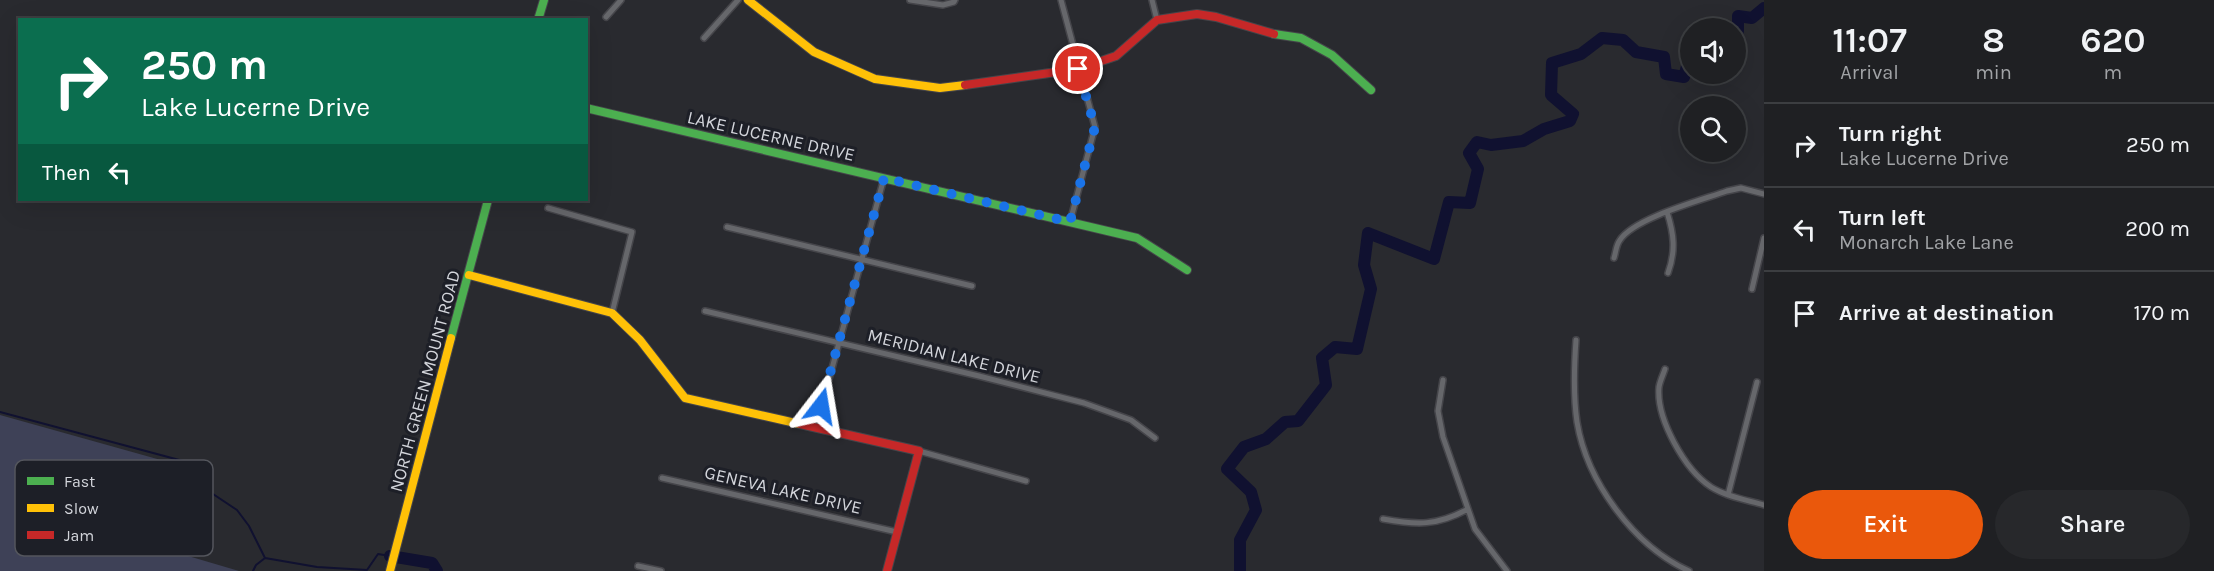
<!DOCTYPE html>
<style>
body{margin:0;font-family:Karla,sans-serif;background:#27282b;color:#f1f3f6;height:100vh;display:flex;flex-direction:column;font-size:22px;white-space:nowrap}
*{box-sizing:border-box;margin:0}
p{font-size:20px;color:#a1a3a6}
.icon{flex:none;width:33px;height:33px;fill:none;stroke:currentColor;stroke-width:2;stroke-linecap:round;stroke-linejoin:round}
.map{position:relative;flex:1;overflow:hidden}
.sheet{display:flex;flex-direction:column;background:#1f2023;width:450px}
.sheet>*{flex:none}
.guide{position:absolute;left:18px;top:18px;width:570px;height:183px;border-radius:0px;box-shadow:0 6px 24px #0002,0 0 0 2px #3c3e41;background:#0b6e4f;color:#fff;overflow:hidden}
.controls{position:absolute;left:1680px;top:18px;display:grid;gap:12px}
.controls a{display:grid;place-items:center;width:66px;height:66px;border-radius:50%;background:#1f2023;box-shadow:0 6px 24px #0002,0 0 0 2px #3c3e41;font-size:30px}
.pin{position:absolute;display:grid;place-items:center;width:51px;height:51px;color:#fff;margin:-26px;border:3px solid #fff;border-radius:50%;box-shadow:0 2px 6px #0007}
.me{position:absolute;width:66px;margin:-33px;rotate:14deg;stroke-linejoin:round;filter:drop-shadow(0 0 4px #0008)}
.turn{display:flex;align-items:center;gap:21px;height:126px;padding:0 24px;font-size:27px}
.turn .icon{width:78px;height:78px;stroke-width:2.5}
.turn b{display:block;font-size:42px;line-height:51px}
.then{display:flex;align-items:center;height:57px;padding:0 24px;background:#0003;gap:12px;font-size:22px}
.eta{display:flex;justify-content:space-evenly;align-items:center;height:102px;text-align:center}
.eta b{font-size:36px;font-weight:600;line-height:42px}
.button{display:flex;gap:12px;margin-top:auto;padding:12px 24px}
.button a{flex:1;height:69px;border-radius:36px;background:#ea580c;color:#fff;font-size:24px;font-weight:600;line-height:69px;text-align:center}
.button a+a{background:#27282b;color:#f1f3f6}
ul{padding:0;list-style:none}
li{display:flex;align-items:center;gap:18px;height:84px;padding:0 24px;border-top:2px solid #3c3e41}
li div{flex:1}
li b{display:block;font-size:22px}
li em{font-style:normal}
main{display:flex;flex:1;min-height:0}
.map>svg:first-child{display:block}
.green{fill:#3e4157}
.lines{fill:none;stroke-linecap:round;stroke-linejoin:round}
.stream{stroke:#101130;stroke-width:2}
.river{stroke:#101130;stroke-width:12}
.street-casing{stroke:#45454a;stroke-width:8}
.fast-casing{stroke:#45454a;stroke-width:10}
.slow-casing{stroke:#45454a;stroke-width:10}
.jam-casing{stroke:#45454a;stroke-width:10}
.street{stroke:#66676b;stroke-width:5}
.fast{stroke:#4caf50;stroke-width:8}
.slow{stroke:#ffc107;stroke-width:8}
.jam{stroke:#c62828;stroke-width:8}
.route{stroke:#1a73e8;stroke-width:10;stroke-dasharray:0 18}
.labels{text-anchor:middle;dominant-baseline:central;stroke-width:6;stroke-linejoin:round;paint-order:stroke}
.street-label{font-size:18px;fill:#d3d5db;stroke:#1d1f27}
.key{fill:#1d1f27;stroke:#54565d;stroke-width:1.5}
.key-label{font-size:16px;fill:#d3d5db}
</style>
<main>
<div class="map">
<svg width="1764" height="571" viewBox="0 0 1764 571">
<rect width="100%" height="100%" fill="#292a2f"/>
<path class="green" d="M0,415L193,469L178,553L239,571H0Z"/>
<g class="lines">
<path class="stream" d="M0,412L183,461
M213,494L237,510L249,526L265,558
M265,558L317,567L367,570L378,554L390,556
M253,571L256,565L265,558"/>
<path class="river" d="M1736,31H1738V16L1752,18L1764,8
M390,556L432,563L437,571
M1240,571V540L1256,510L1251,492L1227,469L1244,447L1266,439L1285,422L1298,421L1326,385L1322,358L1335,347L1357,349L1371,289L1364,265L1368,233L1434,259L1449,202L1470,203L1478,169L1469,153L1477,142L1491,145L1523,141L1544,129L1570,121L1573,114L1551,95L1552,63L1581,54L1602,38L1623,40L1636,52L1664,57L1666,74L1684,77L1690,56"/>
<g class="street-casing">
<path id="street" d="M910,0L943,5L954,2L955,0
M1061,0L1095,127L1070,222
M1152,0L1157,20
M606,17L621,0
M704,38L738,0
M548,208L632,232L612,313
M1667,212C1674,234 1676,251 1668,273
M727,227L972,286
M1614,258C1616,252 1616,245 1620,240C1634,218 1702,200 1727,191L1741,188L1764,194
M1752,289L1764,238
M705,311L979,376L1084,403L1131,420L1155,438
M1576,340C1574,368 1573,395 1577,422C1587,482 1634,546 1689,571
M1665,369C1663,375 1660,381 1659,387C1656,419 1685,470 1711,487C1727,497 1747,500 1764,505
M1443,380L1438,411L1443,437L1475,529L1507,571
M816,427L884,178
M919,451L1026,481
M662,478L897,532
M1728,495L1757,382
M1383,519C1417,525 1437,526 1468,509
M638,566L661,571"/>
</g>
<g class="fast-casing">
<path id="fast" d="M538,20L544,0
M1274,34L1301,38L1332,55L1371,90
M586,108L1137,238L1187,270
M451,338L488,200"/>
</g>
<g class="slow-casing">
<path id="slow" d="M748,0L814,52L875,79L940,88L965,85
M469,275L612,313L640,340L685,398L800,424
M390,571L451,338"/>
</g>
<g class="jam-casing">
<path id="jam" d="M965,85L1078,69L1116,56L1157,20L1197,14L1216,17L1274,34
M800,424L919,451L887,571"/>
</g>
<use href="#street" class="street"/>
<use href="#fast" class="fast"/>
<use href="#slow" class="slow"/>
<use href="#jam" class="jam"/>
</g>
<g class="lines">
<path class="route" d="M821,406L884,178L1070,222L1095,127L1078,69"/>
</g>
<g class="labels">
<g class="street-label">
<text transform="translate(771 136) rotate(13)">LAKE LUCERNE DRIVE</text>
<text transform="translate(954 356) rotate(14)">MERIDIAN LAKE DRIVE</text>
<text transform="translate(425 381) rotate(-75)">NORTH GREEN MOUNT ROAD</text>
<text transform="translate(783 490) rotate(13)">GENEVA LAKE DRIVE</text>
</g>
</g>
<rect x="15" y="460" width="198" height="96" rx="9" class="key"/>
<rect x="27" y="477" width="27" height="8" fill="#4caf50"/>
<rect x="27" y="504" width="27" height="8" fill="#ffc107"/>
<rect x="27" y="531" width="27" height="8" fill="#c62828"/>
<g class="key-label">
<text x="64" y="487">Fast</text>
<text x="64" y="514">Slow</text>
<text x="64" y="541">Jam</text>
</g>
</svg>
<div class="controls">
<a><svg class="icon" aria-label="sound" viewBox="0 0 24 24"><path d="M4 9h4l5-4v14l-5-4H4zM17 9q2 3 0 6"/></svg></a>
<a><svg class="icon" aria-label="search" viewBox="0 0 24 24"><circle cx="10" cy="10" r="6"/><path d="M15 15l6 6"/></svg></a>
</div>
<div class="pin" style="left:1078px;top:69px;background:#d93025"><svg class="icon" aria-label="arrive" viewBox="0 0 24 24"><path d="M6 21V4h12l-3 4 3 4H6"/></svg></div>
<svg class="me" style="left:821px;top:406px" viewBox="-20 -20 40 40"><path d="M0-17L14 15 0 8-14 15z" fill="#1a73e8" stroke="#fff" stroke-width="4"/></svg>
<div class="guide">
<div class="turn"><svg class="icon" aria-label="right" viewBox="0 0 24 24"><path d="M7 20v-9h11M14 6l5 5-5 5"/></svg><div><b>250 m</b>Lake Lucerne Drive</div></div>
<div class="then">Then<svg class="icon" aria-label="left" viewBox="0 0 24 24"><path d="M17 20v-9H6M10 6l-5 5 5 5"/></svg></div>
</div>
</div>
<section class="sheet">
<div class="eta">
<div><b>11:07</b><p>Arrival</p></div>
<div><b>8</b><p>min</p></div>
<div><b>620</b><p>m</p></div>
</div>
<ul>
<li><svg class="icon" aria-label="right" viewBox="0 0 24 24"><path d="M7 20v-9h11M14 6l5 5-5 5"/></svg><div><b>Turn right</b><p>Lake Lucerne Drive</p></div><em>250 m</em></li>
<li><svg class="icon" aria-label="left" viewBox="0 0 24 24"><path d="M17 20v-9H6M10 6l-5 5 5 5"/></svg><div><b>Turn left</b><p>Monarch Lake Lane</p></div><em>200 m</em></li>
<li><svg class="icon" aria-label="arrive" viewBox="0 0 24 24"><path d="M6 21V4h12l-3 4 3 4H6"/></svg><div><b>Arrive at destination</b></div><em>170 m</em></li>
</ul>
<div class="button"><a>Exit</a><a>Share</a></div>
</section>
</main>
